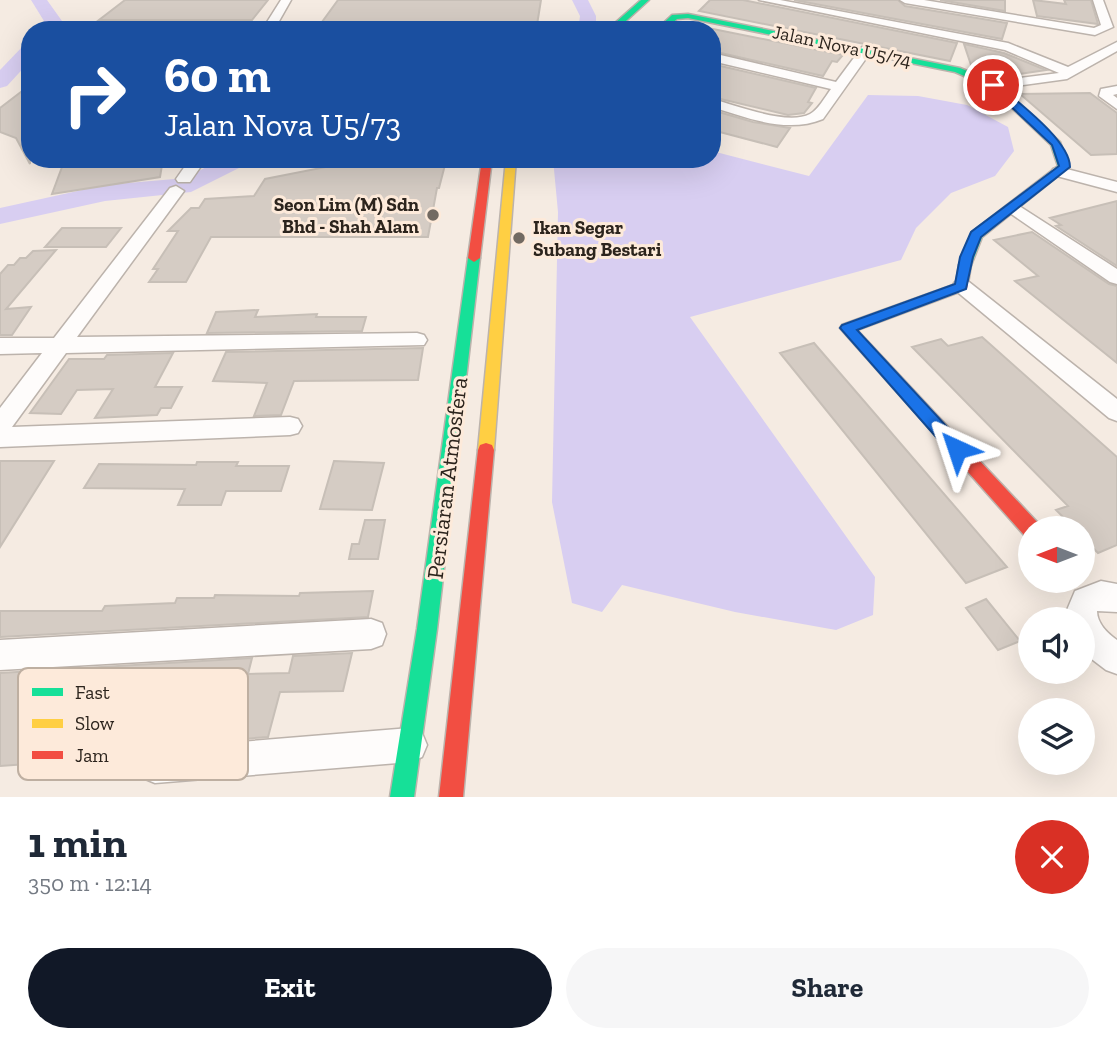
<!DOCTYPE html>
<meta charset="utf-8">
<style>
body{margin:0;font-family:"Zilla Slab",serif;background:#f6f6f7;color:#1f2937;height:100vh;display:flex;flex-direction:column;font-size:26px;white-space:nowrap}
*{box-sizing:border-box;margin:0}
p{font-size:23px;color:#747a83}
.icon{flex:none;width:38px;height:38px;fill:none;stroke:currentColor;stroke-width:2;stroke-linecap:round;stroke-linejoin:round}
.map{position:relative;height:797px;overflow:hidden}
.sheet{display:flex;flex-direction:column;background:#fff;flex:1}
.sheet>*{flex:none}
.top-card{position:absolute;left:21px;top:21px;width:700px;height:147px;border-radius:28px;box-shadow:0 7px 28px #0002;background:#1a4fa0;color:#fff;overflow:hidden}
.needle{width:46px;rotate:270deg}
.controls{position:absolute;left:1018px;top:516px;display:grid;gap:14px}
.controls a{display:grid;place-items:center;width:77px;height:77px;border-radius:50%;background:#fff;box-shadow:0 7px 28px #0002;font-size:35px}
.pin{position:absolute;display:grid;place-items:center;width:60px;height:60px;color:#fff;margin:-30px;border:4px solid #fff;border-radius:50%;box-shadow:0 2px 7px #0007}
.me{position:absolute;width:77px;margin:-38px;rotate:318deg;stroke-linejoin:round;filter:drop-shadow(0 0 5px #0008)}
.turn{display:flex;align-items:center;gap:24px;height:147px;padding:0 28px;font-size:32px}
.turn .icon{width:91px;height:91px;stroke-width:2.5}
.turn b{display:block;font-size:49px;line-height:60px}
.round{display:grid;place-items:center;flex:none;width:74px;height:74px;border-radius:37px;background:#f6f6f7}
.overview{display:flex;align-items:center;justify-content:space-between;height:119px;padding:0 28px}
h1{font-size:42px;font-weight:800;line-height:52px}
.button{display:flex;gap:14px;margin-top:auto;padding:14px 28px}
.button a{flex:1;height:80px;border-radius:42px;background:#111827;color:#fff;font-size:28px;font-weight:800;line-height:80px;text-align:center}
.button a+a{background:#f6f6f7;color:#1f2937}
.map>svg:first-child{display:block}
.water{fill:#d8cef1}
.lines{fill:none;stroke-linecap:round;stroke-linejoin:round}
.river{fill:#d8cef1;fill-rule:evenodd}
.building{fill:#d5ccc4;stroke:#c7bfb7;stroke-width:2}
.street-casing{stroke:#bcb3ac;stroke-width:3}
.fast-casing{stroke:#bcb3ac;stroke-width:3}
.slow-casing{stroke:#bcb3ac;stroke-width:3}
.jam-casing{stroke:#bcb3ac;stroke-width:3}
.street{fill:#fefcfb;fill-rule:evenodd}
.fast{fill:#16e098;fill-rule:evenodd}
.slow{fill:#ffcf43;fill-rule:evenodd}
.jam{fill:#f24e42;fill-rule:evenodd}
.route{fill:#1a73e8;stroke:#114b97;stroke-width:2}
.poi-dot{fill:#726a62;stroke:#fdeada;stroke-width:2.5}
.labels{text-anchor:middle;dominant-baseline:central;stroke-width:6;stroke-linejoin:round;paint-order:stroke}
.far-street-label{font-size:19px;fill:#2c241d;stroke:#fdeada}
.far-poi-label{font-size:19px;font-weight:bold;fill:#2c241d;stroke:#fdeada;text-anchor:end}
.street-label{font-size:23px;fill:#2c241d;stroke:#fdeada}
.key{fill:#fdeada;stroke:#beafa1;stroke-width:2}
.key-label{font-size:19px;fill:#2c241d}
</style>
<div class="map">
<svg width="1117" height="797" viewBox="0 0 1117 797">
<rect width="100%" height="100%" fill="#f5ebe2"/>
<path class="water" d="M868,95L918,96L967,105L1008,127L1014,151L995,176L951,193L916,228L901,260L690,317L875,577L873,615L836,630L735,612L622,585L602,612L572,603L552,502L558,212L553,159H712V151L809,176Z"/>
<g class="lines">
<path class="river" d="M31,0H47L62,21L60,30H42L44,21Z
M572,0H588L596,16V30H578L580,16Z
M30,45V61L7,86L0,88V70L23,46Z
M221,159H251L247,164L191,192L105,201L0,224V208L105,185L186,178Z"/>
</g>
<path class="building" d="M125,0H268L252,20H99Z
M338,0H541L537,25L322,22Z
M710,0H743L957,43L950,61L699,11Z
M794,0H898L905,6L1007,23L1002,39Z
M940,0H1005V11Z
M1033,0L1066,4L1064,0H1091L1098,24L1037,16Z
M688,24L843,55L837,62L832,61L823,76L712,51V30H680Z
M964,44L1004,53L1046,70L1000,77L994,71L971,65Z
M712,64L816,88L808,102L812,103L804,113L788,115L712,97Z
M30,85V164L16,138L0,132V108Z
M1090,93L1117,113V154L1091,155L1020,94Z
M712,110L753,122L790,128L777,147L712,130Z
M65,159H163L160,177L52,194Z
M327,159L446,161L439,188H437L428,237H211L186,282H149L158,269H153L178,231H168L191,208H199L205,199L254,196L265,179L326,167Z
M1117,201V266L1056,226L1061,225L1050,218Z
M62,228H121L106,247H45Z
M1032,232L1109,284L1117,286V363L1015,281L1038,276L994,240Z
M56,250L6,309L31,307L12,335H0V274L8,265H14L20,258H26L33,251Z
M258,310L255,317L317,314L316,317H366L362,331L207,333L216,312Z
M982,337L1117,457V545L1098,553L1083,538V528H1074L1056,510L1068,506L912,347L941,339L948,346Z
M814,343L1007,567L966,583L780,353Z
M423,348L418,380L294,381L281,415L254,416L267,383L213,381L226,352Z
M173,353L155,387H182L171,408H161L157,415L95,418L113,389L77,390L61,414L30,413L69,359H104L107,355Z
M0,461H54L0,547Z
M334,461L384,463L372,510L320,509Z
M197,462H238L236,466H289L281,491H226L221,505H178L185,489L84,488L99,464L196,465Z
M365,520H385L378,559H349L352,544H359Z
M373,591L368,617L0,637V611H102L105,606L175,603L177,598H214L215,595L299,596L300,593Z
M986,599L1020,641L998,650L966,608Z
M352,653L343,691L280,692L268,737L155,746L142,752L139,756L0,766V673L252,658L248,674L289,673L293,656Z"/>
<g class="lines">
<g class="street-casing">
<path id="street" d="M281,0H291L274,30H262Z
M759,0H780L1008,43L1068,67L1117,42V51L1067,79L993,89L988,88V82L1059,73L1005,50Z
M900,0H924L1094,28L1101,25L1093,0H1103L1113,27L1095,35L905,3Z
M866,46L872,50L823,119C787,134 748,118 712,107V99C736,105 787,126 810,114C818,110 825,97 831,89L712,61V53L836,82L862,47Z
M1117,86V94L1113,95L1117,98V109L1099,96L1101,89Z
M190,159H206L190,182H178L176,179Z
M1059,167L1117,182V192L1053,175L1051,172L1053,169Z
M176,186L184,191L77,337L417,333L424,335L427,340L424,345L66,353L12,427L290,417L298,419L302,426L298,433L290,435L0,447V408L42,353L0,354V338H54L170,188Z
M1013,202L1117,269V284L1110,282L1007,211L1005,207Z
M962,280L969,282L1117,399V421L1109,418L955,290L952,286L955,282Z
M1101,581L1117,584V612L1097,611C1097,623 1107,633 1117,640V674L1106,670L1085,654L1083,620H1067V610L1075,591Z
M371,619L382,623L386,634L382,645L371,649L0,670V640Z
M410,728L422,733L427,745L422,757L410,762L155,783L143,778L138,766L143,754L155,749Z"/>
</g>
<g class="fast-casing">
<path id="fast" d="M641,0H649L616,30H607Z
M688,14L960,68L996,83L1060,142L1069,167L982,237L970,268H960L959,265L972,232L1058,166L1051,145L990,87L955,72L688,18L677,19L665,30H656L672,15Z
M474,254L480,258L437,629L414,797H390L417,629L468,258Z"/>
</g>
<g class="slow-casing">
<path id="slow" d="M506,159H516L494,450L492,455L486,457L480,455L478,450Z"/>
</g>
<g class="jam-casing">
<path id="jam" d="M482,159H492L480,258L474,262L468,258Z
M965,261L971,265L967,289L857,330L1038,523L1040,528H1031V537L1024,535L840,328L842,325L956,284L959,265Z
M486,443L492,445L494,450L463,797H439L478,450L480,445Z"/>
</g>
<use href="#street" class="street"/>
<use href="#fast" class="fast"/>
<use href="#slow" class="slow"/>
<use href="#jam" class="jam"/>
</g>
<path class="route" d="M990,83H996C1016,101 1070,140 1070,167L981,237L973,257L966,289L857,330L963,444L966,449L963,454H951L840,328L842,325L955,284L960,257L971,232L1059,166L1052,145L990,87Z"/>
<g class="poi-dot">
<circle cx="433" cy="215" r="7"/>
<circle cx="519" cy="238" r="7"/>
</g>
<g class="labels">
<g class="far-street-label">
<text transform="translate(842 46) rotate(12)">Jalan Nova U5/74</text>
</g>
<g class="far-poi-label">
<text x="419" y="204">Seon Lim (M) Sdn<tspan x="419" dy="22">Bhd - Shah Alam</tspan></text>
<text x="533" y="227" text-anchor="start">Ikan Segar<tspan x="533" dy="22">Subang Bestari</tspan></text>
</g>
<g class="street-label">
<text transform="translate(447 478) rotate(-83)">Persiaran Atmosfera</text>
</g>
</g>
<rect x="18" y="668" width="230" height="112" rx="10" class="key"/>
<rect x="32" y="688" width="31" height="8" fill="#16e098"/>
<rect x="32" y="719" width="31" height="9" fill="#ffcf43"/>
<rect x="32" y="751" width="31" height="8" fill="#f24e42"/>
<g class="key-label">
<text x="75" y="699">Fast</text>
<text x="75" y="730">Slow</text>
<text x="75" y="762">Jam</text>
</g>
</svg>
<div class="controls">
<a><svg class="needle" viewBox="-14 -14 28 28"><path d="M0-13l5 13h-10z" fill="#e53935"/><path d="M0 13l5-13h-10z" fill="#747a83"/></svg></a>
<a><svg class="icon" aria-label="sound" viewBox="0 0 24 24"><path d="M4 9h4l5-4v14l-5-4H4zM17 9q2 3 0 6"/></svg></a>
<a><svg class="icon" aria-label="layers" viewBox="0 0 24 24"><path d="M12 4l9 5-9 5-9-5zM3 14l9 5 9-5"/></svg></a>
</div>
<div class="pin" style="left:993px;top:85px;background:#d93025"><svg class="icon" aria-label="arrive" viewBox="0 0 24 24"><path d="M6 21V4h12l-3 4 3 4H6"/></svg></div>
<svg class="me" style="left:957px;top:449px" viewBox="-20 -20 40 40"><path d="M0-17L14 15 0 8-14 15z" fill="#1a73e8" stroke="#fff" stroke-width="4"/></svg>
<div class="top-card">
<div class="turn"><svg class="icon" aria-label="right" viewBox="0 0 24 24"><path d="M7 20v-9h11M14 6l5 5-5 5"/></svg><div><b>60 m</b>Jalan Nova U5/73</div></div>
</div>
</div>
<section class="sheet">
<div class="overview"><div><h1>1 min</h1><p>350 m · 12:14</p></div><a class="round" style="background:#d93025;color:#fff"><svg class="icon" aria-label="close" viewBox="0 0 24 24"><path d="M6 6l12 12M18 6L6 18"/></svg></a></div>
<div class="button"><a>Exit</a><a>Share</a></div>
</section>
